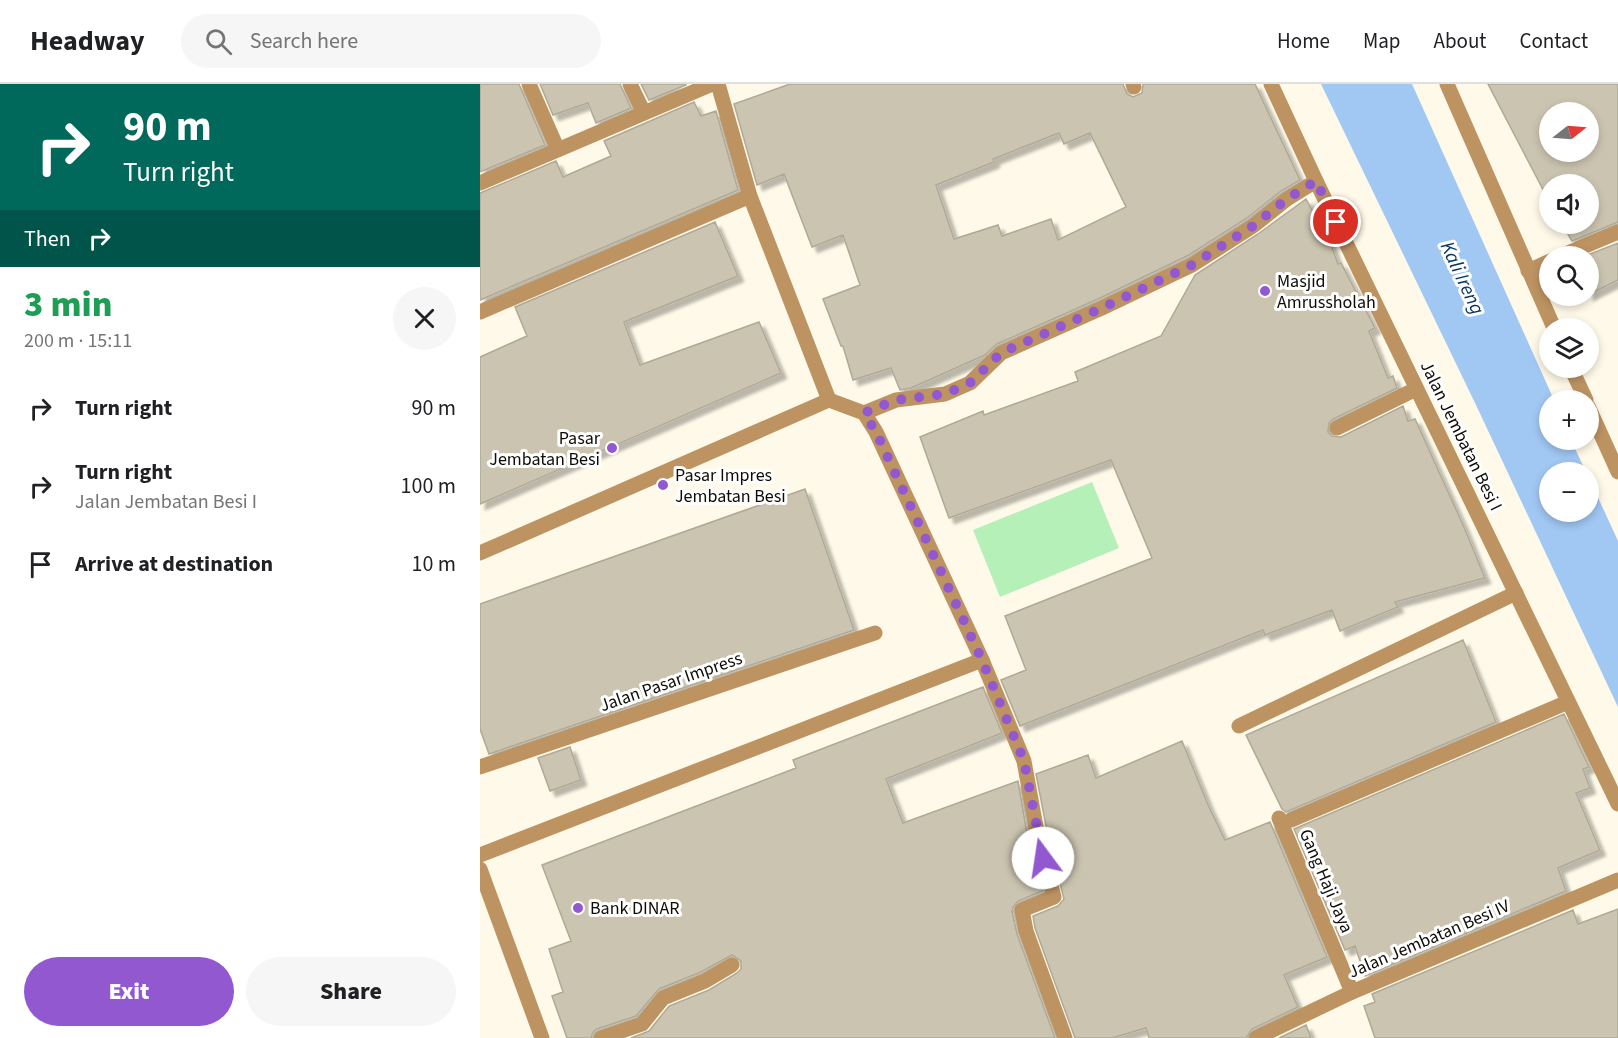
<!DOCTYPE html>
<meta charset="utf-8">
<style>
body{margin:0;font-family:"Source Sans 3",sans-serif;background:#f6f6f6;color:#202124;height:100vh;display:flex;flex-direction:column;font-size:22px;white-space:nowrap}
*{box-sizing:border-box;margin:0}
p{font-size:20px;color:#757577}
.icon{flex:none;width:33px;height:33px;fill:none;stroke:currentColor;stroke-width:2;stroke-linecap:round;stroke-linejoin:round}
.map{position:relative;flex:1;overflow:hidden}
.side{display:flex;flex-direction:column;background:#fff;width:480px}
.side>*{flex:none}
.top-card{background:#00695c;color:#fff;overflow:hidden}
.needle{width:39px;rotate:73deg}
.controls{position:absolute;left:1059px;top:18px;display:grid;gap:12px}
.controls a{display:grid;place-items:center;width:60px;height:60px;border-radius:50%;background:#fff;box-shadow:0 3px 9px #0003;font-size:30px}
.pin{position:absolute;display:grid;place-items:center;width:51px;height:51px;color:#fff;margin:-26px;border:3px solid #fff;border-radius:50%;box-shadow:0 2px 6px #0007}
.me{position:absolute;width:66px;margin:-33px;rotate:346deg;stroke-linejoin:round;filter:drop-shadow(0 0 4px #0008)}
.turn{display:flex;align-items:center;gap:21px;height:126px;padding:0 24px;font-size:27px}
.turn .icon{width:78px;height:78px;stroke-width:2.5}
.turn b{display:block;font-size:42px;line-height:51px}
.then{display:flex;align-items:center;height:57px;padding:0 24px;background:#0003;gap:12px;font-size:22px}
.round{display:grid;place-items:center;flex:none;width:63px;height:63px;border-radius:32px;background:#f6f6f6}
.overview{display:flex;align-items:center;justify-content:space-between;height:102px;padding:0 24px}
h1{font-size:36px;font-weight:800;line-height:45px;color:#1e9e55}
.button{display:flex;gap:12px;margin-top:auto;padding:12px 24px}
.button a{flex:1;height:69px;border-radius:36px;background:#9258d0;color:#fff;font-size:24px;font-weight:800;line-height:69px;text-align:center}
.button a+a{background:#f6f6f6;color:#202124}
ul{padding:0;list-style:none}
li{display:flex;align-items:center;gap:18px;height:78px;padding:0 24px}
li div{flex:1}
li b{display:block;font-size:22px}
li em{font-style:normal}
header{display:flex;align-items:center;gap:36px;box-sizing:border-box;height:84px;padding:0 30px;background:#fff;border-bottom:2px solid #e0e0e0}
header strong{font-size:28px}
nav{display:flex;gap:33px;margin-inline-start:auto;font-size:21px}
.search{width:420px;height:54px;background:#f6f6f6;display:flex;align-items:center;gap:15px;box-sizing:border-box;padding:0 21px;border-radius:33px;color:#757577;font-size:22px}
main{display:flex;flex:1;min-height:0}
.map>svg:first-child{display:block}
.green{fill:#b4f0b8}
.water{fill:#a1c7f3}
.building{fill:#cbc4b0;stroke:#afa995;stroke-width:1.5;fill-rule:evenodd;filter:url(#shadow)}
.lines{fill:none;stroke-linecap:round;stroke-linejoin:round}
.service{stroke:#bd9362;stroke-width:15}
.minor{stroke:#bd9362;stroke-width:15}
.tertiary{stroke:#bd9362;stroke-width:15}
.route{stroke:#9258d0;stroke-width:10;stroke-dasharray:0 18}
.poi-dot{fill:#9258d0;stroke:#fff;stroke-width:2}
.labels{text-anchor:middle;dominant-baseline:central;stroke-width:6;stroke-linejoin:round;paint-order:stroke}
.poi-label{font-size:18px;fill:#0e0c06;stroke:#fff;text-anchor:start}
.street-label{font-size:18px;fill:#0e0c06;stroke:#fff}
.water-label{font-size:20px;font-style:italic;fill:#083663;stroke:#fff}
</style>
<header>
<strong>Headway</strong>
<div class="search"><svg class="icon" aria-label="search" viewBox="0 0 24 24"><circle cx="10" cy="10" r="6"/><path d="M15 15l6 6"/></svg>Search here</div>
<nav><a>Home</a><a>Map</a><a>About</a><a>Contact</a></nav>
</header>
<main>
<section class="side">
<div class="top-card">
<div class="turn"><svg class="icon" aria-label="right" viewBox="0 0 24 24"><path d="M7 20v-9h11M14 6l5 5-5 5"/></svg><div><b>90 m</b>Turn right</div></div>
<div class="then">Then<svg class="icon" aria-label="right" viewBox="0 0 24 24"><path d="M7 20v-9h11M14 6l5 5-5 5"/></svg></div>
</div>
<div class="overview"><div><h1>3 min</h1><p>200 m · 15:11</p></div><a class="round"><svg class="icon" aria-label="close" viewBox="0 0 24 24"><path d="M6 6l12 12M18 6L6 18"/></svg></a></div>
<ul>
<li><svg class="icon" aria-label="right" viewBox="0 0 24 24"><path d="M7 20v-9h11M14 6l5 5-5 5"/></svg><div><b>Turn right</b></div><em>90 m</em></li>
<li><svg class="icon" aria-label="right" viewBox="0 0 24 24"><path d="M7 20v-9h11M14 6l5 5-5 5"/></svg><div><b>Turn right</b><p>Jalan Jembatan Besi I</p></div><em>100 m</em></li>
<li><svg class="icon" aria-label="arrive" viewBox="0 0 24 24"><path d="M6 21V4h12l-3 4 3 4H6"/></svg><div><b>Arrive at destination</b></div><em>10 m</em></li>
</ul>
<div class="button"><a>Exit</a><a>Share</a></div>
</section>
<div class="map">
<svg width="1138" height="954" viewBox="0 0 1138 954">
<defs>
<filter id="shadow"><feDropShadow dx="5.5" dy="5.5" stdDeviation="1.5" flood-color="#0004"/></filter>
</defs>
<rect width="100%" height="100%" fill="#fef9e8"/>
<path class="green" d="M612,398L639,464L520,513L493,446Z"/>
<path class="water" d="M841,0H932L1074,316H1070V356H1091L1106,388H1070V428H1108L1109,394L1138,457V623L996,321Z"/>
<path class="building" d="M0,0H39L65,61L0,88Z
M60,0H140L151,24L116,39L108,19L73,31Z
M161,0H206V1L169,16Z
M310,0H643L647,10L653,13L662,9L663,0H775L820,96L801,107L767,134L709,171L618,215L517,260L505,271L431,304L420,306L411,284L373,296L363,262H361L343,215L380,201L363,151L332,163L304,90L277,101L254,20ZM579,49L584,60L610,49L646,123L578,156L571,135L522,152L518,141L474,155L456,101L514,78L513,75Z
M1008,0H1138V138L1092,157L1082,140H1108V100H1070V119ZM1070,28H1108V68H1070Z
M214,18L221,32L236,27L258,106L0,216V109L76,77L83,93L131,72L124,57Z
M826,115L851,161L858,180L861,179L895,244L889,247L908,294L913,292L917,304L853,335L849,339L848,348L852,352L861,353L923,322L928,337L935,335L984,443L1005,494L915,518L918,523L860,547L852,526L785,551L783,546L540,642L521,596L546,586L525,532L672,474L631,376L469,434L440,353L503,327L504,331L598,297L595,288L681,252L715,191L778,150Z
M235,138L258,192L144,238L160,281L279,238L301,289L0,420V273L47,252L35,223Z
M1138,159V196L1108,211V172H1105Z
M325,405L374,546L9,670L0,645V520Z
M983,556L1016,638L806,728L802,725L766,651Z
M503,603L522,649L406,695L423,739L538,697L548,756L562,807L538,817L533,823L532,828L537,850L575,954H151L169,947L189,922L229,906L257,889L261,885V877L252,871L221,888L179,905L156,932L117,945L113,948L111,954H87L72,912L83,908L69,865L91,857L62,781L316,684L313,676Z
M1084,630L1109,683L1103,685L1110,704L1096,709L1120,766L1078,784L1086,807L885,892L875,862L865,866L814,745Z
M702,657L729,723L745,756L790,738L847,873L804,891L818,923L772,945L766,954H669L666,944L632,954H595L555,844L553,832L578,822L584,815L568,752L556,690L608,671L616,694Z
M90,663L101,696L70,707L58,674Z
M1138,825V954H895L884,922L895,918L892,910L1093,826L1098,840Z
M826,941L831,954H799Z"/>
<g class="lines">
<path class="service" d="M0,469L349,316
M0,683L395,549
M799,734L872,908
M0,771L502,576"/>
<path class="minor" d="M49,0L78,66
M150,0L164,29
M238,0L270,112L349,316L384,329
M653,0L654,3
M0,99L232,0
M1081,172L1138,148
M1048,187L1070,177
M0,228L270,112
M857,344L936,305
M759,642L1036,509
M811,736L1088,618
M121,954L162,940L183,914L225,897L252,881
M585,954L546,847L542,826L574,813L558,754L544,677L502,576L396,348L384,329L416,316L465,310L490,299L521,269L622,224L712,181L773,142L807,115L836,97
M776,954L872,908L1138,796"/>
<path class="tertiary" d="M791,0L836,97L1138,720
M967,0L1074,244
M1091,284L1106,316
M1108,322L1138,388
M0,785L62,954"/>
</g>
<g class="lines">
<path class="route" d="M563,774L544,677L502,576L396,348L384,329L416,316L465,310L490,299L521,269L622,224L712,181L773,142L807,115L836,97L856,138"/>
</g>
<g class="poi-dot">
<circle cx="785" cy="207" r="6"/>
<circle cx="132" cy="364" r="6"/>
<circle cx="183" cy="401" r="6"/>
<circle cx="98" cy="824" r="6"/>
</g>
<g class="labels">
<g class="poi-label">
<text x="797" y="197">Masjid<tspan x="797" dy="21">Amrussholah</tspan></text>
<text x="120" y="354" text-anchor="end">Pasar<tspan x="120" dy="21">Jembatan Besi</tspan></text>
<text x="195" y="391">Pasar Impres<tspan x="195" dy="21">Jembatan Besi</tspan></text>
<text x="110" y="824">Bank DINAR</text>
</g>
<g class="street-label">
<text transform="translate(981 352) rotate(64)">Jalan Jembatan Besi I</text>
<text transform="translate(191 598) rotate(-19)">Jalan Pasar Impress</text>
<text transform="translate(846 797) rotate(67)">Gang Haji Jaya</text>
<text transform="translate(949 855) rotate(-23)">Jalan Jembatan Besi IV</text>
</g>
<g class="water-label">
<text transform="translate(982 194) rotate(65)">Kali Ireng</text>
</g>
</g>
</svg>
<div class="controls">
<a><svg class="needle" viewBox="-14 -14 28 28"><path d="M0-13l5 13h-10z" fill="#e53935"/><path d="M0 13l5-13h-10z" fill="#757577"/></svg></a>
<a><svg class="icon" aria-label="sound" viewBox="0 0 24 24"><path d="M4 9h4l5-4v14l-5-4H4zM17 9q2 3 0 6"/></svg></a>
<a><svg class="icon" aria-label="search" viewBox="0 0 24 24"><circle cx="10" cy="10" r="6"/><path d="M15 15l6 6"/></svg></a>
<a><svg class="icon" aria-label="layers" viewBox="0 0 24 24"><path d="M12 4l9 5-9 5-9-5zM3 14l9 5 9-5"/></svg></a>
<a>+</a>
<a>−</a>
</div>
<div class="pin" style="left:856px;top:138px;background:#d93025"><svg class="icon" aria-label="arrive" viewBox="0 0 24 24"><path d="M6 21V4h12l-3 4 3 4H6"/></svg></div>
<svg class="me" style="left:563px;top:774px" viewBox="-20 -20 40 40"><circle r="19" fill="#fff"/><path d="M0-13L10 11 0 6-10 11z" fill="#9258d0"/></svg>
</div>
</main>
